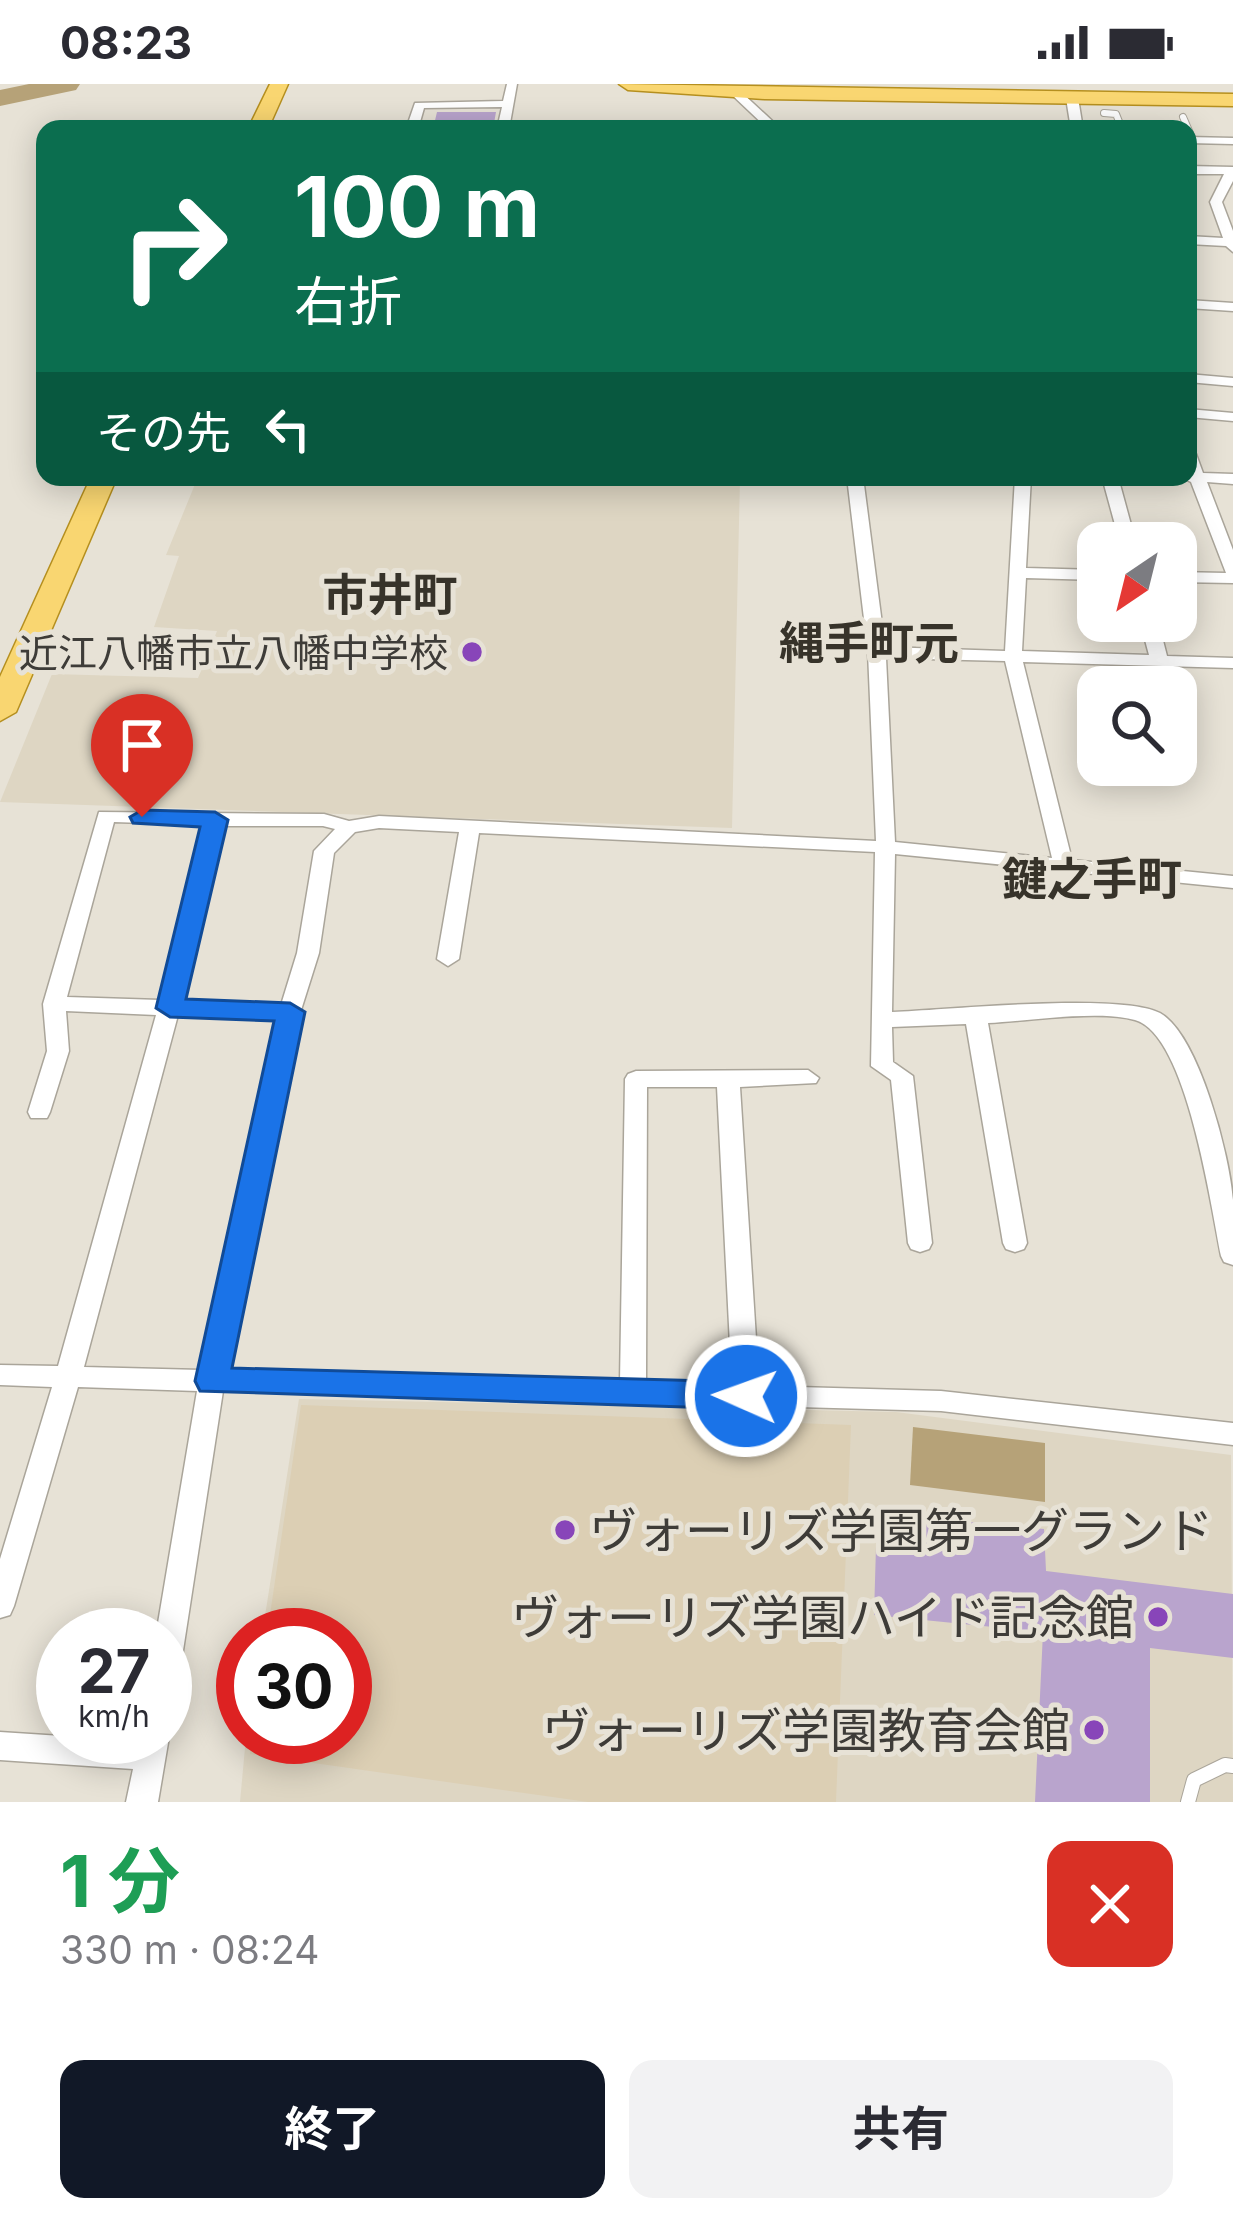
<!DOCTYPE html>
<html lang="ja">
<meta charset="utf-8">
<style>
body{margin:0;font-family:Inter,"Noto Sans JP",sans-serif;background:#f2f2f3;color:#2b2b33;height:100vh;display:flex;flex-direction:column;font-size:45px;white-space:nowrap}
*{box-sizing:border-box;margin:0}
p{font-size:39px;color:#7c7c81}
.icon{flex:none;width:66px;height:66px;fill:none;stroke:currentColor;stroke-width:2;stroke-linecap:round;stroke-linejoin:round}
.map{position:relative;height:1718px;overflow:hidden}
.side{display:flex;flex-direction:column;background:#fff;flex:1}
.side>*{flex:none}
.hud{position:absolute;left:36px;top:36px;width:1161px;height:366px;border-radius:24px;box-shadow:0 6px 30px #0003;background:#0b6e4f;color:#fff;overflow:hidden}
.needle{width:78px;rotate:215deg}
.controls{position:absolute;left:1077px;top:438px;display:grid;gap:24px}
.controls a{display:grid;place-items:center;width:120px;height:120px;border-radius:24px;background:#fff;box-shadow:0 6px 30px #0003;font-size:60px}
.speed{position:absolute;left:36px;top:1524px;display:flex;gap:24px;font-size:60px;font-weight:700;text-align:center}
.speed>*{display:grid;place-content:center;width:156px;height:156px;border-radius:50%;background:#fff;box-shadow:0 6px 30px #0003;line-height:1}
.speed small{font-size:30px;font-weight:400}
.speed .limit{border:18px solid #d22;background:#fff;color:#111}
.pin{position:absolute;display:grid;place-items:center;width:102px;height:102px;color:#fff;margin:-123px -51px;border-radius:50% 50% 50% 0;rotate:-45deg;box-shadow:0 0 12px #0007}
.pin .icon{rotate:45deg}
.me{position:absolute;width:132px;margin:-66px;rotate:272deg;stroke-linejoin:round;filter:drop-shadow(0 0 9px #0008)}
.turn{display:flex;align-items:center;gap:42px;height:252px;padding:0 60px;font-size:54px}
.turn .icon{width:156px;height:156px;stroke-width:2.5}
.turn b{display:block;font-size:84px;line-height:102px}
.then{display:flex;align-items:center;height:114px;padding:0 60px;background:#0003;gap:24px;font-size:45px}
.round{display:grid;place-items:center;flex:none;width:126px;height:126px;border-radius:24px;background:#f2f2f3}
.summary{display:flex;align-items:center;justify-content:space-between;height:204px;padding:0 60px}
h1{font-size:72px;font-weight:700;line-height:90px;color:#1e9e55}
.primary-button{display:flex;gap:24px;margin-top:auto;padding:24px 60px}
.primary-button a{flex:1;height:138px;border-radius:24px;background:#111827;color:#fff;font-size:48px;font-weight:700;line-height:138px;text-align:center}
.primary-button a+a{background:#f2f2f3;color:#2b2b33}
.status{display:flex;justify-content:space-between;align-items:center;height:84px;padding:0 60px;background:#fff;direction:ltr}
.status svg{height:33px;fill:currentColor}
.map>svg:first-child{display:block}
.built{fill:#ded6c3}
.green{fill:#dccfb4}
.water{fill:#b6a278}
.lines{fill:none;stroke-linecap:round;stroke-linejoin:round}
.river{fill:#b6a278;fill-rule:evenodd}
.building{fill:#b9a4cd}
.lane-far1-casing{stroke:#aaa59a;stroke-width:8}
.lane-casing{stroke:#aaa59a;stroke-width:16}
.street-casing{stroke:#aaa59a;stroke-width:3}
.primary-casing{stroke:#b58f1f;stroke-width:3}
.lane-far1{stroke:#fff;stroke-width:6}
.lane{stroke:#fff;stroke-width:14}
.street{fill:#fff;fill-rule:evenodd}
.primary{fill:#f9d671;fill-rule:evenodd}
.route{fill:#1a73e8;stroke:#114b97;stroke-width:3}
.poi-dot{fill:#8845b9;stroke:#e7e2d6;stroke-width:4.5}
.labels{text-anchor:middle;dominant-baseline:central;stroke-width:10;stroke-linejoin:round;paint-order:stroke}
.poi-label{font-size:39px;fill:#3e3c38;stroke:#e7e2d6;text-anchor:end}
.quarter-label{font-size:45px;font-weight:bold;fill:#37332a;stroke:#e7e2d6}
.near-poi-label{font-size:48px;fill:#3e3c38;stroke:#e7e2d6;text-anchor:end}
</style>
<div class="status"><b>08:23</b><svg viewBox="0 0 49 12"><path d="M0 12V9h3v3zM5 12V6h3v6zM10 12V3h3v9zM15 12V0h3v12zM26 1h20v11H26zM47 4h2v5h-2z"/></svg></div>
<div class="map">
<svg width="1233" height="1718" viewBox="0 0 1233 1718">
<rect width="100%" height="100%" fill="#e7e2d6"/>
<path class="built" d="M198,393L740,395L732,744L0,718L52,590L198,594L217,547L154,543L179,472L166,471Z
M299,1315L896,1328L1231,1371L1233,1718H240L246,1653H345V1551H262Z"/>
<path class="green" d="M301,1321L851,1341L836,1718H588L250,1670L252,1653H345V1551H267Z"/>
<path class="water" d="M913,1343L1045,1359V1418L910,1401Z"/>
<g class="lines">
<path class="river" d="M29,0H80L76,6L0,22V6Z"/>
</g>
<path class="building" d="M437,28H496L493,45H433Z
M877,1429L1044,1445L1046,1487L1233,1510V1574L1150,1564V1718H1035L1043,1548L874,1531Z"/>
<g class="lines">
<g class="lane-far1-casing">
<path id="lane-far1" d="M1104,29L1116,30L1122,45
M1183,33L1193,56"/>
</g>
<g class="lane-casing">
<path id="lane" d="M1188,1718L1194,1696L1225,1681L1233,1682"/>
</g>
<g class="street-casing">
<path id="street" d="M507,0H517L509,45H497L502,23L424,24L418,45H406L415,19L503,17Z
M731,6H739L781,45H768L731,10Z
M1072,11L1078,14L1083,45H1071L1066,14Z
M1188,53L1233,54V60L1188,59Z
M1188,82L1233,83V97L1222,118L1233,147V168L1226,162L1188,160V152L1223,154L1210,118L1224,90H1188Z
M1188,216L1233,219V227L1188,224Z
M1188,290L1233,294V302L1188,298Z
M1188,325L1233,329V337L1188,333Z
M1188,365L1196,370L1203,389L1233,390V400L1207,398L1233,466V499L1176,498V488L1226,489L1191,398L1180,393H1188Z
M847,393H863L885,563L1005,567L1015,393H1031L1026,484L1098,486V496L1026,494L1022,567L1149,571L1140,537H1158L1167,572L1233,574V584L1023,578L1072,776L1233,792V804L895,770L892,928C946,926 1120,908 1160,929C1199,951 1230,1073 1233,1116C1233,1138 1233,1160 1233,1181L1224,1178L1221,1172C1211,1123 1187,950 1135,936C1099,926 1028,937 988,939L1027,1159L1024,1165L1015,1168L1006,1165L1003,1159L966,940L892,943L893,978L913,992L932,1159L929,1165L920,1168L911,1165L908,1159L891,996L871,982L875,768L479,749L459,875L448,882L437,875L459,748L379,744L355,748L334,769L319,869L302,923L227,1287L620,1298L625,995L628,990L636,987L808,986L819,994L816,999L740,1003L759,1302L941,1307L1233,1339V1361L941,1327L223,1307L180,1586L175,1595L165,1599V1551H156L197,1307L78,1303L14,1522L10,1531L0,1534V1475L52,1303L0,1301V1281L58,1282L156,931L66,927L69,967L50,1028L47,1034H31L28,1028L47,967L43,920L99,728L324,730L349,737L379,732L876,757L868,568ZM886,574L1005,577L1052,774L895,758ZM114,738L204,741L160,916L67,913ZM223,742H323L335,745L314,767L297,869L281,921L181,917ZM178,931L278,935L201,1286L84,1283ZM647,1003H717L732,1301L646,1298Z
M1102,393H1118L1136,459H1120Z
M165,1644L169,1653L158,1718H126L133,1685L0,1676V1648L138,1657L139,1653H165Z"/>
</g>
<g class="primary-casing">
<path id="primary" d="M270,0H288L268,45H248Z
M619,0L1233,10V22L764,15L628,6Z
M91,393H117L16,628L0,637V593Z"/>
</g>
<use href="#lane-far1" class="lane-far1"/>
<use href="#lane" class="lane"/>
<use href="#street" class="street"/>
<use href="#primary" class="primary"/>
</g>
<path class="route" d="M142,726L215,728L228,736L186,915L290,919L305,928L232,1284L746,1298L759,1302L764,1312L759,1321L746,1325L200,1307L195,1297L274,937L170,933L156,924L200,743L133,739L130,733Z"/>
<g class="poi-dot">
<circle cx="472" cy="568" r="12"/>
<circle cx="565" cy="1446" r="12"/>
<circle cx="1158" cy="1533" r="12"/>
<circle cx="1094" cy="1646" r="12"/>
</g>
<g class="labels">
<g class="poi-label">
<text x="448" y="568">近江八幡市立八幡中学校</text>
</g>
<g class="quarter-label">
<text x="390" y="510">市井町</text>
<text x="869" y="558">縄手町元</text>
<text x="1092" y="794">鍵之手町</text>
</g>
<g class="near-poi-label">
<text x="589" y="1446" text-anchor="start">ヴォーリズ学園第一グランド</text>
<text x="1134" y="1533">ヴォーリズ学園ハイド記念館</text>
<text x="1070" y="1646">ヴォーリズ学園教育会館</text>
</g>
</g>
</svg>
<div class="controls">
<a><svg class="needle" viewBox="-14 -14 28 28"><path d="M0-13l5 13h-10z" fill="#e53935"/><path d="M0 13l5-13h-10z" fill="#7c7c81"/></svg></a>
<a><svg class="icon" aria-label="search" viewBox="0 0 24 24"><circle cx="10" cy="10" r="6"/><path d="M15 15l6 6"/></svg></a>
</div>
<div class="speed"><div>27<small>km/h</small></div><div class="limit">30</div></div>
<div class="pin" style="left:142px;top:733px;background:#d93025"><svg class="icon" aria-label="arrive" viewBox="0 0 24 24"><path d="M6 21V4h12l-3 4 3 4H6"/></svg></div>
<svg class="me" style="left:746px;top:1312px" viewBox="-20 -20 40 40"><circle r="17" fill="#1a73e8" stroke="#fff" stroke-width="3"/><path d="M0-11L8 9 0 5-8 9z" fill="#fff"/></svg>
<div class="hud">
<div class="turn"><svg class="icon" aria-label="right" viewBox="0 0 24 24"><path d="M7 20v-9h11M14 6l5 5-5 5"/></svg><div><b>100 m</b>右折</div></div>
<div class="then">その先<svg class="icon" aria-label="left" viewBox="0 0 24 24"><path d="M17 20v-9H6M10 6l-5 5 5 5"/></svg></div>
</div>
</div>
<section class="side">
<div class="summary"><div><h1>1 分</h1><p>330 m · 08:24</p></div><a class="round" style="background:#d93025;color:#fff"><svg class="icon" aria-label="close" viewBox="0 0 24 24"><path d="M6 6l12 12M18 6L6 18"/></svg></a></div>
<div class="primary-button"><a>終了</a><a>共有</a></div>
</section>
